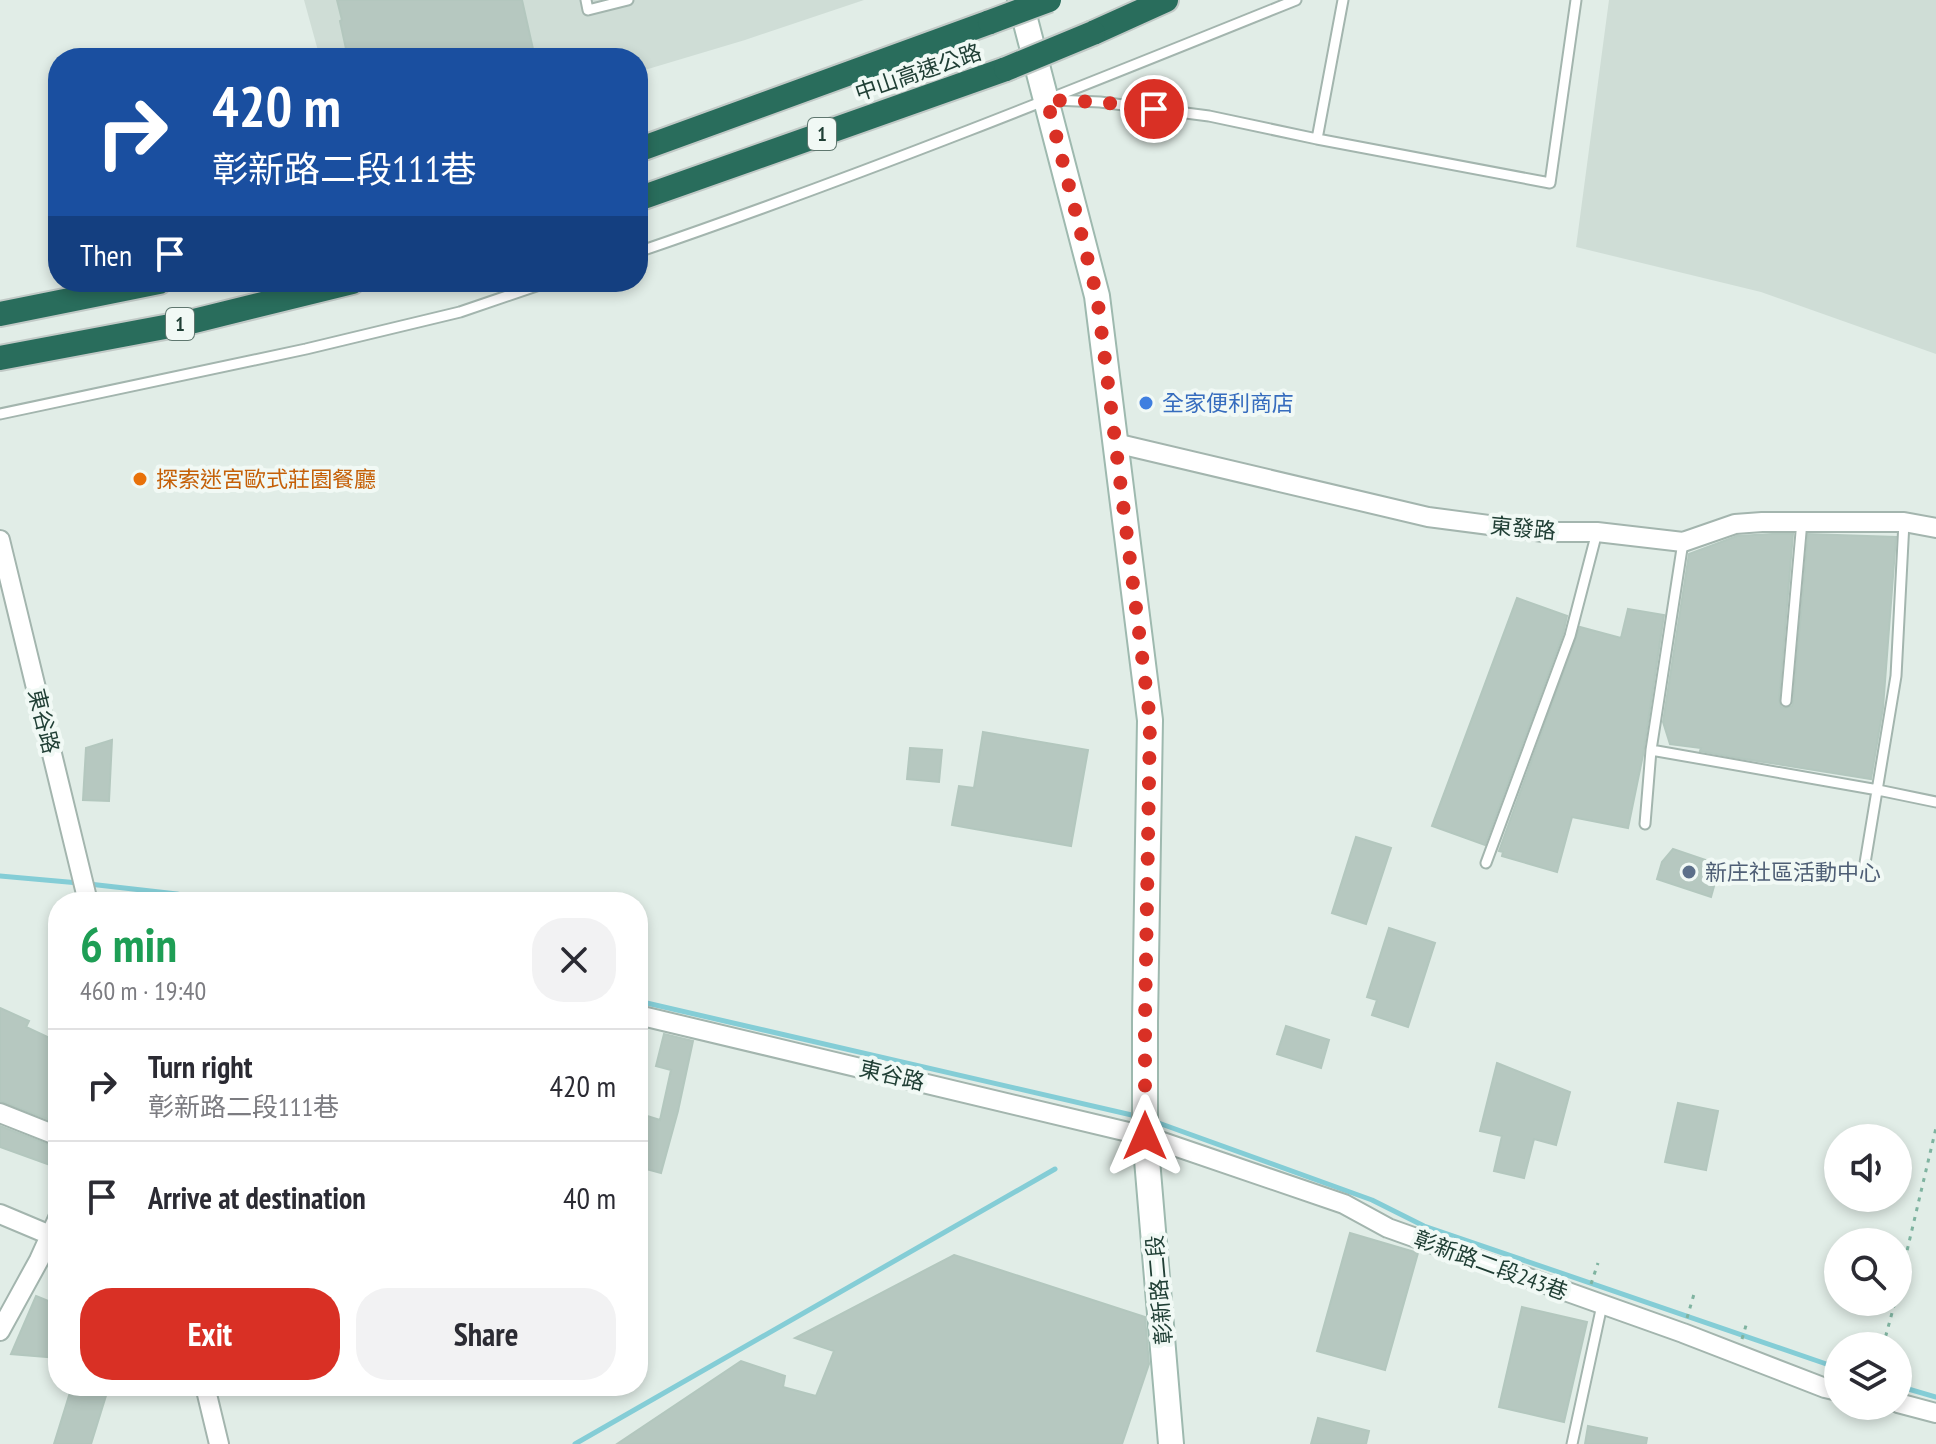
<!DOCTYPE html>
<meta charset="utf-8">
<style>
body{margin:0;font-family:"PT Sans Narrow","Noto Sans TC",sans-serif;background:#f2f2f3;color:#2b2b33;height:100vh;display:flex;flex-direction:column;font-size:30px;white-space:nowrap}
*{box-sizing:border-box;margin:0}
p{font-size:26px;color:#7c7c81}
.icon{flex:none;width:44px;height:44px;fill:none;stroke:currentColor;stroke-width:2;stroke-linecap:round;stroke-linejoin:round}
.map{position:relative;flex:1;overflow:hidden}
.details{position:absolute;left:48px;top:892px;width:600px;height:504px;display:flex;flex-direction:column;background:#fff;border-radius:32px;box-shadow:0 4px 12px #0003}
.details>*{flex:none}
.top-card{position:absolute;left:48px;top:48px;width:600px;height:244px;border-radius:32px;box-shadow:0 4px 12px #0003;background:#1a4fa0;color:#fff;overflow:hidden}
.fabs{position:absolute;left:1824px;top:1124px;display:grid;gap:16px}
.fabs a{display:grid;place-items:center;width:88px;height:88px;border-radius:50%;background:#fff;box-shadow:0 4px 12px #0003;font-size:40px}
.pin{position:absolute;display:grid;place-items:center;width:68px;height:68px;color:#fff;margin:-34px;border:4px solid #fff;border-radius:50%;box-shadow:0 2px 8px #0007}
.me{position:absolute;width:88px;margin:-44px;rotate:0deg;stroke-linejoin:round;filter:drop-shadow(0 0 6px #0008)}
.turn{display:flex;align-items:center;gap:28px;height:168px;padding:0 32px;font-size:36px}
.turn .icon{width:104px;height:104px;stroke-width:2.5}
.turn b{display:block;font-size:56px;line-height:68px}
.then{display:flex;align-items:center;height:76px;padding:0 32px;background:#0003;gap:16px;font-size:30px}
.round{display:grid;place-items:center;flex:none;width:84px;height:84px;border-radius:32px;background:#f2f2f3}
.summary{display:flex;align-items:center;justify-content:space-between;height:136px;padding:0 32px}
h1{font-size:48px;font-weight:700;line-height:60px;color:#1e9e55}
.primary-button{display:flex;gap:16px;margin-top:auto;padding:16px 32px}
.primary-button a{flex:1;height:92px;border-radius:32px;background:#d93025;color:#fff;font-size:32px;font-weight:700;line-height:92px;text-align:center}
.primary-button a+a{background:#f2f2f3;color:#2b2b33}
ul{padding:0;list-style:none}
li{display:flex;align-items:center;gap:24px;height:112px;padding:0 32px;border-top:2px solid #e1e1e2}
li div{flex:1}
li b{display:block;font-size:30px}
li em{font-style:normal}
.map>svg:first-child{display:block}
.built{fill:#cfddd6}
.lines{fill:none;stroke-linecap:round;stroke-linejoin:round}
.stream{stroke:#84cdd6;stroke-width:5}
.building{fill:#b6c8c0;stroke:#b3c7be;stroke-width:2}
.lane-casing{stroke:#a3b5ae;stroke-width:13}
.street-casing{stroke:#a3b5ae;stroke-width:22}
.secondary-casing{stroke:#9eb9af;stroke-width:28}
.highway-casing{stroke:#c1c9c6;stroke-width:28}
.path{stroke:#7fb3a0;stroke-width:3;stroke-dasharray:4 6;stroke-linecap:butt}
.lane{stroke:#fff;stroke-width:9}
.street{stroke:#fff;stroke-width:18}
.secondary{stroke:#fff;stroke-width:24}
.highway{stroke:#296d5c;stroke-width:24}
.highway-bridge-casing{stroke:#c1c9c6;stroke-width:28;stroke-linecap:butt}
.highway-bridge{stroke:#296d5c;stroke-width:24}
.route{stroke:#d93025;stroke-width:14;stroke-dasharray:0 25.2}
.shop-dot{fill:#3f7fe0;stroke:#f1f9f5;stroke-width:3}
.food-dot{fill:#e8710a;stroke:#f1f9f5;stroke-width:3}
.service-dot{fill:#5c6f8a;stroke:#f1f9f5;stroke-width:3}
.labels{text-anchor:middle;dominant-baseline:central;stroke-width:8;stroke-linejoin:round;paint-order:stroke}
.shield{fill:#f1f9f5;stroke:#5f776f;stroke-width:2}
.shield-label{font-size:20px;font-weight:bold;fill:#203f35}
.street-label{font-size:22px;fill:#203f35;stroke:#f1f9f5}
.shop-label{font-size:22px;fill:#366cbe;stroke:#f1f9f5;text-anchor:start}
.food-label{font-size:22px;fill:#c56008;stroke:#f1f9f5;text-anchor:start}
.service-label{font-size:22px;fill:#4e5e75;stroke:#f1f9f5;text-anchor:start}
</style>
<div class="map">
<svg width="1936" height="1444" viewBox="0 0 1936 1444">
<rect width="100%" height="100%" fill="#e1ede7"/>
<path class="built" d="M304,0H864L745,40L638,72V58H320Z
M1609,0H1936V354L1761,292L1576,247Z"/>
<g class="lines">
<path class="stream" d="M0,876L79,883
M89,884L177,894L211,902
M638,1001L1136,1116
M1153,1121L1372,1200L1424,1226L1838,1368
M1898,1386L1936,1397
M575,1444L1055,1169"/>
</g>
<path class="building" d="M337,0H522L535,58H348L340,21L342,20Z
M1772,534H1793L1779,700L1781,707L1786,708L1792,706L1793,702L1808,534L1896,537L1883,708L1871,779L1732,757L1700,751L1701,748L1670,744L1663,722L1689,554L1737,536Z
M1517,598L1567,616L1563,634L1485,845L1432,826Z
M1628,609L1664,615L1643,755L1628,828L1572,817L1557,872L1502,856L1503,852L1499,851L1580,627L1621,638Z
M983,732L1088,750L1071,846L952,825L959,786L974,788Z
M112,740L109,801L83,800L86,748Z
M910,748L942,750L939,782L907,779Z
M1356,837L1391,848L1366,924L1332,913Z
M1673,849L1720,865L1711,897L1657,879L1662,862Z
M1389,928L1435,943L1408,1027L1372,1015L1377,1000L1367,997Z
M0,1008L29,1021L26,1027L58,1042V1123L0,1101Z
M1286,1026L1329,1040L1321,1068L1277,1054Z
M664,1034L693,1041L678,1111L661,1173L639,1167L646,1140L638,1138V1125L641,1114L660,1120L671,1070L656,1066Z
M1497,1063L1570,1092L1556,1145L1534,1139L1524,1178L1494,1171L1502,1136L1480,1131Z
M1678,1103L1718,1111L1706,1170L1665,1162Z
M0,1126L57,1148L50,1165L0,1147Z
M1350,1233L1418,1253L1385,1370L1317,1351Z
M954,1255L1145,1317L1149,1364L1122,1444H617L741,1361L785,1376L783,1387L816,1396L834,1351L795,1338Z
M36,1296L58,1305V1358L11,1354Z
M1522,1307L1587,1322L1564,1422L1499,1407Z
M72,1386H109L91,1444H54Z
M1318,1418L1369,1431L1366,1444H1311Z
M1588,1426L1647,1438L1646,1444H1585Z"/>
<g class="lines">
<g class="lane-casing">
<path id="lane" d="M586,0L588,10L628,0
M1054,100L1100,102L1209,116L1317,139L1550,183L1576,0
M1317,139L1343,0
M638,252C860,176 1078,88 1296,0
M0,414L306,349L460,312L548,282
M1786,701L1802,521
M1651,750L1878,790L1936,802
M1645,824L1651,750L1683,542
M1486,863L1570,636L1597,532
M1864,869L1896,676L1904,522
M1572,1444L1602,1305"/>
</g>
<g class="street-casing">
<path id="street" d="M1115,443L1428,517L1543,532H1597L1683,542L1735,524L1762,522H1904L1936,528
M0,540L88,902
M638,1015L1145,1136L1344,1204L1388,1228L1683,1333L1825,1388L1838,1391
M0,1113L58,1136
M0,1214L50,1235
M0,1331L39,1260L58,1218
M205,1386L219,1444
M1898,1403L1936,1413"/>
</g>
<g class="secondary-casing">
<path id="secondary" d="M1020,0L1097,296L1150,720L1145,1021V1136L1171,1444"/>
</g>
<g class="highway-casing">
<path id="highway" d="M1093,33L1166,0
M638,150L990,22
M638,199L1006,69
M0,314L159,282
M0,358L186,323L352,282"/>
</g>
<path class="path" d="M1591,1284L1598,1263
M1898,1289L1936,1128
M1687,1318L1694,1294
M1742,1339L1747,1322
M1883,1346L1895,1302"/>
<use href="#lane" class="lane"/>
<use href="#street" class="street"/>
<use href="#secondary" class="secondary"/>
<use href="#highway" class="highway"/>
<g class="highway-bridge-casing">
<path id="highway-bridge" d="M990,22L1049,0
M1006,69L1093,33"/>
</g>
<use href="#highway-bridge" class="highway-bridge"/>
</g>
<g class="lines">
<path class="route" d="M1145,1136V1021L1150,720L1097,296L1047,100L1100,102L1154,109"/>
</g>
<circle class="shop-dot" cx="1146" cy="403" r="8"/>
<circle class="food-dot" cx="140" cy="479" r="8"/>
<circle class="service-dot" cx="1689" cy="872" r="8"/>
<g class="labels">
<g class="shield">
<rect x="808" y="118" width="28" height="32" rx="6"/>
<rect x="166" y="308" width="28" height="32" rx="6"/>
</g>
<g class="shield-label">
<text x="822" y="134">1</text>
<text x="180" y="324">1</text>
</g>
<g class="street-label">
<text transform="translate(918 72) rotate(-19)">中山高速公路</text>
<text transform="translate(1523 528) rotate(5)">東發路</text>
<text transform="translate(44 721) rotate(76)">東谷路</text>
<text transform="translate(892 1075) rotate(13)">東谷路</text>
<text transform="translate(1491 1265) rotate(20)">彰新路二段243巷</text>
<text transform="translate(1159 1290) rotate(-95)">彰新路二段</text>
</g>
<g class="shop-label">
<text x="1162" y="403">全家便利商店</text>
</g>
<g class="food-label">
<text x="156" y="479">探索迷宮歐式莊園餐廳</text>
</g>
<g class="service-label">
<text x="1705" y="872">新庄社區活動中心</text>
</g>
</g>
</svg>
<div class="fabs">
<a><svg class="icon" aria-label="sound" viewBox="0 0 24 24"><path d="M4 9h4l5-4v14l-5-4H4zM17 9q2 3 0 6"/></svg></a>
<a><svg class="icon" aria-label="search" viewBox="0 0 24 24"><circle cx="10" cy="10" r="6"/><path d="M15 15l6 6"/></svg></a>
<a><svg class="icon" aria-label="layers" viewBox="0 0 24 24"><path d="M12 4l9 5-9 5-9-5zM3 14l9 5 9-5"/></svg></a>
</div>
<div class="pin" style="left:1154px;top:109px;background:#d93025"><svg class="icon" aria-label="arrive" viewBox="0 0 24 24"><path d="M6 21V4h12l-3 4 3 4H6"/></svg></div>
<svg class="me" style="left:1145px;top:1136px" viewBox="-20 -20 40 40"><path d="M0-17L14 15 0 8-14 15z" fill="#d93025" stroke="#fff" stroke-width="4"/></svg>
<div class="top-card">
<div class="turn"><svg class="icon" aria-label="right" viewBox="0 0 24 24"><path d="M7 20v-9h11M14 6l5 5-5 5"/></svg><div><b>420 m</b>彰新路二段111巷</div></div>
<div class="then">Then<svg class="icon" aria-label="arrive" viewBox="0 0 24 24"><path d="M6 21V4h12l-3 4 3 4H6"/></svg></div>
</div>
<section class="details">
<div class="summary"><div><h1>6 min</h1><p>460 m · 19:40</p></div><a class="round"><svg class="icon" aria-label="close" viewBox="0 0 24 24"><path d="M6 6l12 12M18 6L6 18"/></svg></a></div>
<ul>
<li><svg class="icon" aria-label="right" viewBox="0 0 24 24"><path d="M7 20v-9h11M14 6l5 5-5 5"/></svg><div><b>Turn right</b><p>彰新路二段111巷</p></div><em>420 m</em></li>
<li><svg class="icon" aria-label="arrive" viewBox="0 0 24 24"><path d="M6 21V4h12l-3 4 3 4H6"/></svg><div><b>Arrive at destination</b></div><em>40 m</em></li>
</ul>
<div class="primary-button"><a>Exit</a><a>Share</a></div>
</section>
</div>
